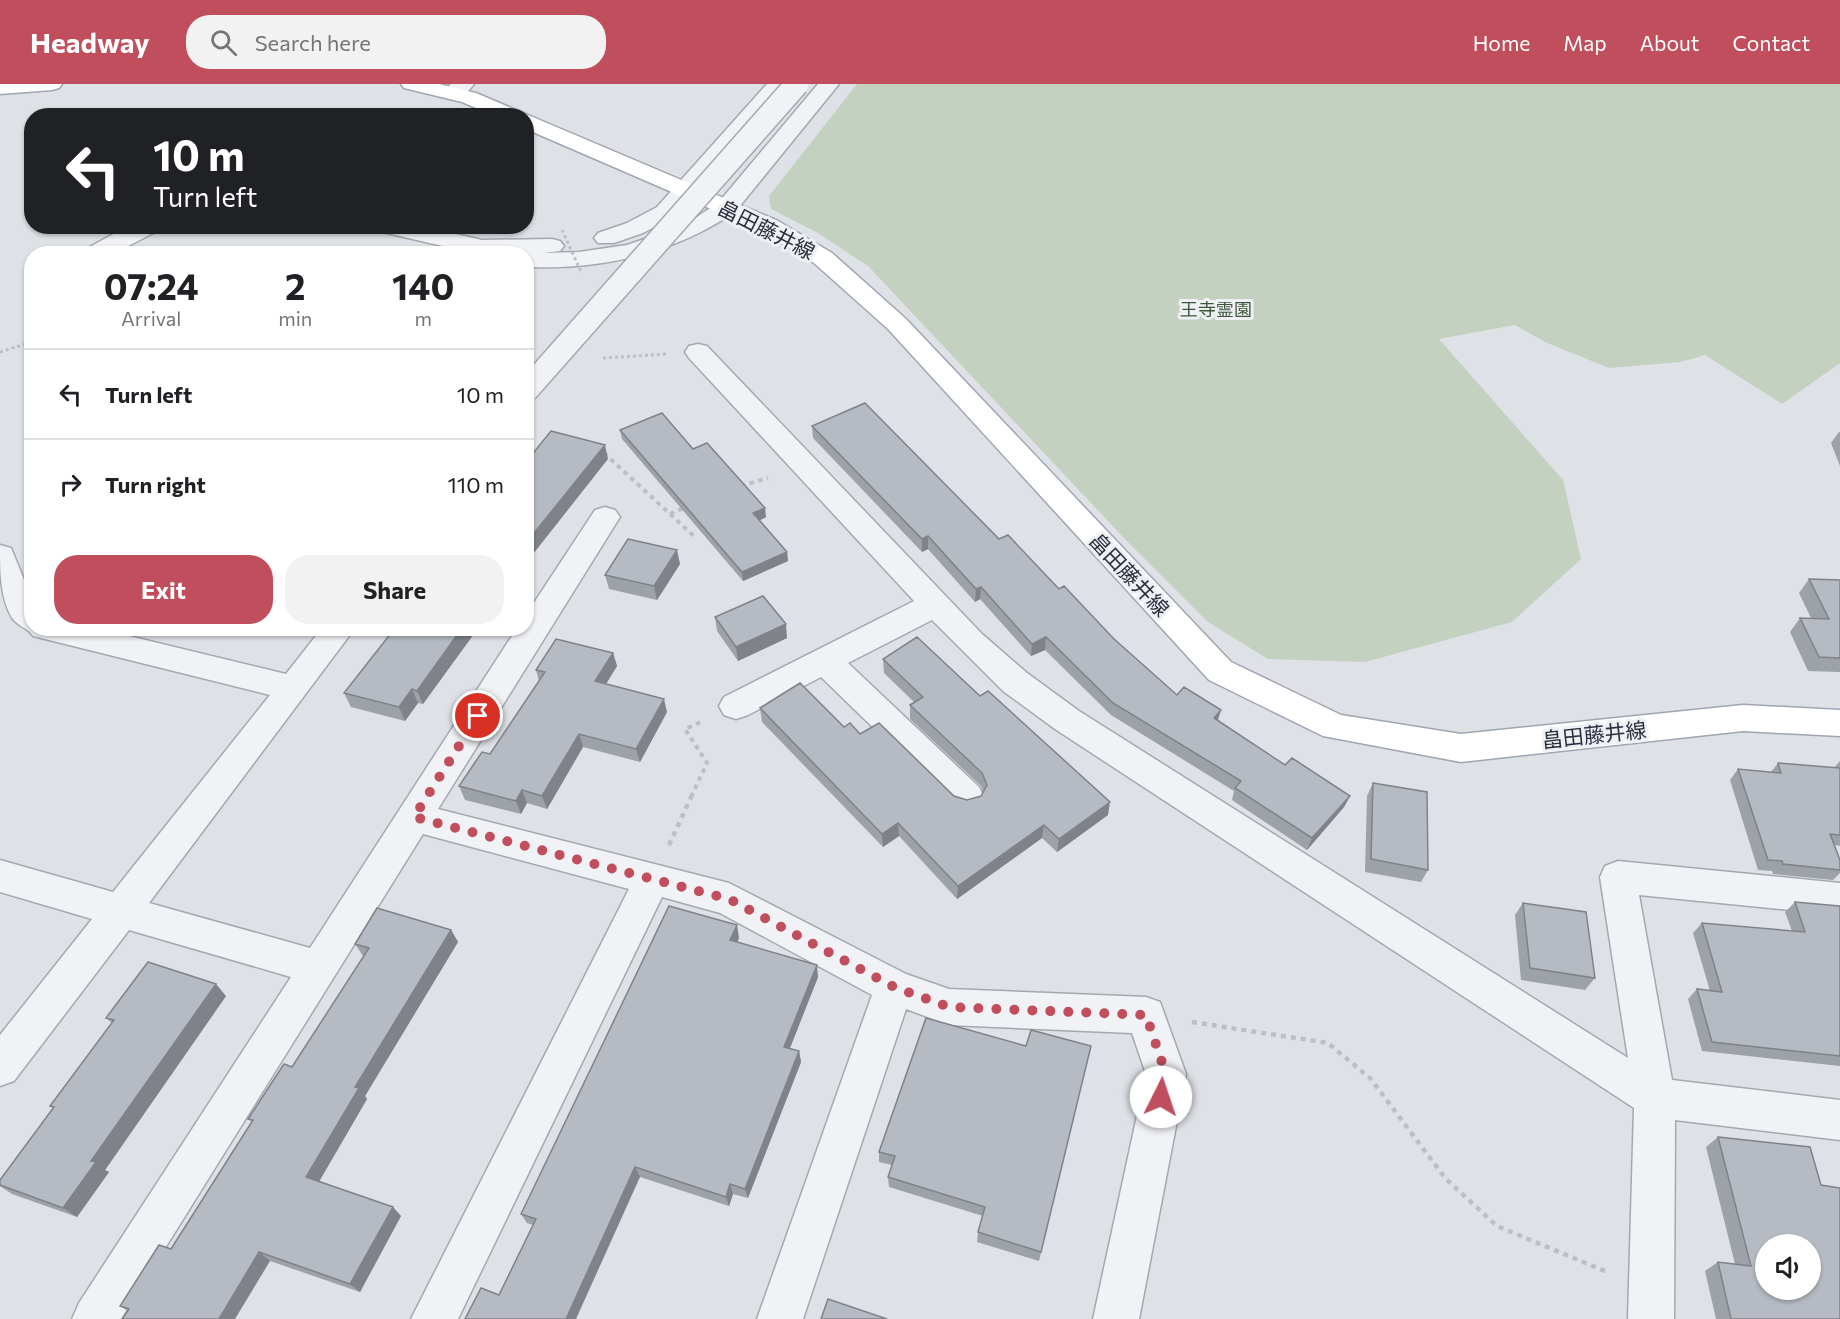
<!DOCTYPE html>
<meta charset="utf-8">
<style>
body{margin:0;font-family:Commissioner,"Noto Sans JP",sans-serif;background:#f2f2f2;color:#202124;height:100vh;display:flex;flex-direction:column;font-size:22px;white-space:nowrap}
*{box-sizing:border-box;margin:0}
p{font-size:20px;color:#757577}
.icon{flex:none;width:33px;height:33px;fill:none;stroke:currentColor;stroke-width:2;stroke-linecap:round;stroke-linejoin:round}
.map{position:relative;flex:1;overflow:hidden}
.sheet{position:absolute;left:24px;top:162px;width:510px;height:390px;display:flex;flex-direction:column;background:#fff;border-radius:24px;box-shadow:0 2px 4px #0004}
.sheet>*{flex:none}
.hud{position:absolute;left:24px;top:24px;width:510px;height:126px;border-radius:24px;box-shadow:0 2px 4px #0004;background:#202124;color:#fff;overflow:hidden}
.controls{position:absolute;left:1755px;top:1150px;display:grid;gap:12px}
.controls a{display:grid;place-items:center;width:66px;height:66px;border-radius:50%;background:#fff;box-shadow:0 2px 4px #0004;font-size:30px}
.pin{position:absolute;display:grid;place-items:center;width:51px;height:51px;color:#fff;margin:-26px;border:3px solid #fff;border-radius:50%;box-shadow:0 2px 6px #0007}
.me{position:absolute;width:66px;margin:-33px;rotate:4deg;stroke-linejoin:round;filter:drop-shadow(0 0 4px #0008)}
.turn{display:flex;align-items:center;gap:21px;height:126px;padding:0 30px;font-size:27px}
.turn .icon{width:78px;height:78px;stroke-width:2.5}
.turn b{display:block;font-size:42px;line-height:51px}
.eta{display:flex;justify-content:space-evenly;align-items:center;height:102px;text-align:center}
.eta b{font-size:36px;font-weight:700;line-height:42px}
.button{display:flex;gap:12px;margin-top:auto;padding:12px 30px}
.button a{flex:1;height:69px;border-radius:24px;background:#c04e5c;color:#fff;font-size:24px;font-weight:700;line-height:69px;text-align:center}
.button a+a{background:#f2f2f2;color:#202124}
ul{padding:0;list-style:none}
li{display:flex;align-items:center;gap:18px;height:90px;padding:0 30px;border-top:2px solid #e0e0e0}
li div{flex:1}
li b{display:block;font-size:22px}
li em{font-style:normal}
header{display:flex;align-items:center;gap:36px;box-sizing:border-box;height:84px;padding:0 30px;background:#c04e5c;color:#fff}
header strong{font-size:28px}
nav{display:flex;gap:33px;margin-inline-start:auto;font-size:21px}
.search{width:420px;height:54px;background:#f2f2f2;display:flex;align-items:center;gap:15px;box-sizing:border-box;padding:0 21px;border-radius:24px;color:#757577;font-size:22px}
.map>svg:first-child{display:block}
.green{fill:#c4d0c0}
.lines{fill:none;stroke-linecap:round;stroke-linejoin:round}
.minor-casing{stroke:#a4a8b0;stroke-width:3}
.major-casing{stroke:#9fa6b1;stroke-width:3}
.path-far2{stroke:#bdbfc5;stroke-width:3;stroke-dasharray:3 3;stroke-linecap:butt}
.path-far1{stroke:#bdbfc5;stroke-width:4;stroke-dasharray:4.5 4.5;stroke-linecap:butt}
.path{stroke:#bdbfc5;stroke-width:4.5;stroke-dasharray:5 5;stroke-linecap:butt}
.minor{fill:#f1f2f5;fill-rule:evenodd}
.major{fill:#fff;fill-rule:evenodd}
.minor-bridge-casing{stroke:#a4a8b0;stroke-width:26;stroke-linecap:butt}
.path-bridge{stroke:#bdbfc5;stroke-width:3;stroke-dasharray:3 3;stroke-linecap:butt}
.minor-bridge{stroke:#f1f2f5;stroke-width:23}
.wall{fill:#9da1a8}
.shaded-wall{fill:#7f8388}
.building{fill:#b6bbc3;stroke:#7f8388;stroke-width:1.5;fill-rule:evenodd}
.route{stroke:#c04e5c;stroke-width:10;stroke-dasharray:0 18}
.labels{text-anchor:middle;dominant-baseline:central;stroke-width:6;stroke-linejoin:round;paint-order:stroke}
.far-park-label{font-size:18px;fill:#3d5638;stroke:#eef0f4}
.street-label{font-size:21px;fill:#292f3c;stroke:#eef0f4}
</style>
<header>
<strong>Headway</strong>
<div class="search"><svg class="icon" aria-label="search" viewBox="0 0 24 24"><circle cx="10" cy="10" r="6"/><path d="M15 15l6 6"/></svg>Search here</div>
<nav><a>Home</a><a>Map</a><a>About</a><a>Contact</a></nav>
</header>
<div class="map">
<svg width="1840" height="1235" viewBox="0 0 1840 1235">
<rect width="100%" height="100%" fill="#dee1e6"/>
<path class="green" d="M857,0H1840V279L1782,320L1705,271L1680,278L1609,284L1545,258L1515,241L1439,255L1563,396L1581,475L1512,538L1365,578L1268,575L1208,538L1122,452L868,182L818,149L771,125L769,112Z"/>
<g class="lines">
<g class="minor-casing">
<path id="minor" d="M451,0H474C467,10 458,15 446,12L443,8Z
M767,0H788L673,133L643,149L614,159H598L594,154L598,149L627,139L657,123Z
M818,0H839L735,128C672,170 602,186 526,183V170H477L378,147L375,142H421L482,156L552,155L560,157L564,162L560,167L543,169L579,168L627,161L673,145L697,133L719,118Z
M128,142H160L157,147L113,170H83L86,165Z
M698,260L707,262L982,550L1027,589L1079,627L1628,974L1600,793L1605,782L1618,777L1840,799V831L1639,811L1672,996L1840,1016V1056L1675,1036L1674,1235H1628L1634,1024L1055,645L1003,607L932,536L848,579L979,703L984,713L979,723L967,727L955,723L821,593L748,631L736,635L724,631L719,622L724,613L914,517L689,274L685,268L689,262Z
M605,423L615,426L620,433L438,725L729,799L906,890L949,905L1146,913L1160,918L1186,990L1139,1235H1093L1146,990L1132,949L949,941L906,925L803,1235H757L872,911L720,829L662,813L458,1235H411L629,805L423,750L121,1235H72L79,1219L291,893L129,846L14,997L0,1002V951L92,835L0,808V776L113,808L270,611L33,552C28,544 19,543 12,534C0,513 0,487 0,461L11,464L32,515V544H96L286,590L322,544H355L149,819L310,864L517,544H526V531L595,426Z"/>
</g>
<g class="major-casing">
<path id="major" d="M0,0H62L59,4L52,6L0,10Z
M401,0H439L476,9L778,137L832,169L906,235L1231,578L1341,631L1461,650L1743,621L1840,626V652L1743,647L1461,678L1323,652L1209,596L888,245L814,179L762,147L526,45V32H495L462,18L404,4Z"/>
</g>
<path class="path-far2" d="M0,268L32,258
M603,274L667,270"/>
<path class="path-far1" d="M604,369L696,454
M741,402L768,394
M670,430L686,423
M691,713L707,679L685,645L701,638"/>
<path class="path" d="M669,761L692,711
M1192,938L1328,959L1371,995L1445,1094L1497,1142L1607,1188"/>
<use href="#minor" class="minor"/>
<use href="#major" class="major"/>
<g class="minor-bridge-casing">
<path id="minor-bridge" d="M526,307L797,0"/>
</g>
<path class="path-bridge" d="M562,146L582,190"/>
<use href="#minor-bridge" class="minor-bridge"/>
</g>
<path class="wall" d="M812,342L999,455L1059,505L1177,611L1221,626L1218,636L1285,681L1350,712L1344,723L1307,766L1232,716L1234,707L1111,631L1045,566L1031,572L980,515L975,518L928,465L922,468L813,354Z
M620,346L693,365L766,433L760,436L787,468L788,477L743,497L622,355Z
M1839,348H1840V382L1831,359Z
M680,480L657,516L609,505L605,491Z
M1809,495L1840,496V588L1808,587L1790,548L1800,534H1811L1799,509Z
M715,533L787,554L738,577L717,547Z
M476,547L423,620L418,619L405,637L351,623L344,609Z
M613,569L617,582L606,600L667,628L640,678L583,663L547,725L527,719L521,730L465,716L459,702L490,670L539,597L536,586Z
M883,575L1108,731L1057,768L1042,754L957,815L899,752L883,763L762,638L760,624L844,643L860,650L954,712L967,716L981,712L983,707L981,702L910,635V621L914,618L884,589Z
M1840,677V762L1835,761L1840,776V789L1833,796L1773,790L1772,787L1758,786L1730,696L1738,685L1771,688L1778,679L1834,684Z
M1373,699L1428,786L1421,798L1365,788L1367,712Z
M1795,818L1840,822V982L1702,967L1688,915L1697,905L1710,907L1693,849L1702,839L1792,847L1785,828Z
M1523,819L1595,894L1585,906L1521,896L1515,831Z
M451,846L458,858L365,1012L367,1015L319,1097L401,1132L360,1208L270,1177L128,1227L120,1222L171,1165L252,1038L248,1035L292,983L364,872H363L355,860Z
M739,854L737,858L818,893L790,964L799,967L801,978L748,1114L733,1110L729,1122L640,1093L499,1211L533,1141L527,1139L521,1130Z
M226,912L105,1086L109,1088L77,1133L12,1110L0,1102V1096L53,1024L50,1022L112,939L106,934Z
M1026,962H1091L1039,1177L977,1158L978,1148L983,1132L889,1103L888,1093L892,1081L879,1078V1068Z
M1718,1053L1840,1235H1716L1705,1187L1718,1178L1735,1180L1706,1063Z"/>
<path class="shaded-wall" d="M605,361L608,375L526,479V459Z
M765,424L766,433L755,439L753,429Z
M928,452V465L922,468V455Z
M677,466L680,480L657,516L654,502Z
M787,468L788,477L743,497L742,488Z
M981,503L980,515L975,518L976,505Z
M786,540L787,554L738,577L736,563Z
M462,544H475L476,547L423,620L417,607Z
M1046,553L1045,566L1031,572L1032,560Z
M613,569L617,582L599,611L595,597Z
M412,605L418,619L405,637L399,623Z
M664,615L667,628L640,678L636,665Z
M1221,626L1217,638L1214,634Z
M579,650L583,663L547,725L542,712Z
M522,706L527,719L521,730L516,717Z
M1350,712L1344,723L1307,766L1312,754Z
M1110,718L1108,731L1057,768L1059,755Z
M898,739L899,752L883,763L882,750Z
M1044,741L1042,754L957,815L958,802Z
M737,841L739,854L733,868L730,856Z
M451,846L458,858L365,1012L367,1015L316,1103L306,1093L355,1003Z
M817,881L818,893L786,974L784,963Z
M216,900L226,912L105,1086L109,1088L77,1133L63,1124L91,1077Z
M799,967L801,978L748,1114L745,1105Z
M635,1083L640,1093L576,1235H566Z
M730,1100L733,1110L729,1122L726,1113Z
M393,1123L401,1132L360,1208L350,1200Z
M259,1168L270,1177L235,1235H219Z"/>
<path class="building" d="M865,319L999,455L1008,451L1059,505L1064,502L1114,555L1177,611L1184,603L1221,626L1214,634L1285,681L1292,674L1350,712L1312,754L1235,704L1241,697L1113,619L1046,553L1032,560L981,503L976,505L928,452L922,455L812,342Z
M662,329L693,365L707,359L765,424L753,429L787,468L742,488L620,346Z
M551,347L605,361L526,459V378Z
M628,455L677,466L654,502L605,491Z
M1809,495L1840,496V574L1819,573L1800,534L1829,535Z
M763,512L786,540L736,563L715,533Z
M395,544H462L417,607L412,605L399,623L344,609Z
M917,553L980,612L988,607L1110,718L1059,755L1044,741L958,802L898,739L882,750L760,624L800,599L844,643L850,639L860,650L879,639L954,712L967,716L981,712L987,701L982,689L910,621L923,613L883,575Z
M556,555L613,569L595,597L664,615L636,665L579,650L542,712L522,706L516,717L459,702L482,668L490,670L545,588L536,586Z
M1778,679L1840,684V751L1830,750L1840,776V786L1783,780L1782,777L1768,776L1738,685L1781,689Z
M1373,699L1427,708L1428,786L1371,775Z
M1795,818L1840,822V972L1712,958L1697,905L1722,908L1702,839L1805,848Z
M1523,819L1586,828L1595,894L1530,884Z
M669,822L737,841L730,856L817,881L784,963L799,967L745,1105L730,1100L726,1113L635,1083L566,1235H465L481,1204L499,1211L536,1135L521,1130Z
M377,824L451,846L355,1003L359,1004L306,1093L393,1123L350,1200L259,1168L219,1235H122L129,1225L120,1222L159,1161L171,1165L253,1036L248,1035L284,980L292,983L369,864L355,860Z
M148,878L216,900L91,1077L96,1078L63,1124L0,1101V1096L54,1023L50,1022L114,936L106,934Z
M926,934L1026,962L1031,946L1091,962L1041,1168L978,1148L985,1123L888,1093L895,1072L879,1068Z
M1718,1053L1810,1063L1821,1101L1840,1104V1235H1731L1718,1178L1751,1182ZM1766,1161H1810V1206H1766Z
M828,1215L887,1235H821Z"/>
<g class="lines">
<path class="route" d="M478,632L414,733L729,815L894,903L949,923L1146,931L1166,990L1161,1013"/>
</g>
<g class="labels">
<g class="far-park-label">
<text x="1216" y="225">王寺霊園</text>
</g>
<g class="street-label">
<text transform="translate(767 145) rotate(27)">畠田藤井線</text>
<text transform="translate(1130 490) rotate(47)">畠田藤井線</text>
<text transform="translate(1594 650) rotate(-6)">畠田藤井線</text>
</g>
</g>
</svg>
<div class="controls">
<a><svg class="icon" aria-label="sound" viewBox="0 0 24 24"><path d="M4 9h4l5-4v14l-5-4H4zM17 9q2 3 0 6"/></svg></a>
</div>
<div class="pin" style="left:478px;top:632px;background:#d93025"><svg class="icon" aria-label="arrive" viewBox="0 0 24 24"><path d="M6 21V4h12l-3 4 3 4H6"/></svg></div>
<svg class="me" style="left:1161px;top:1013px" viewBox="-20 -20 40 40"><circle r="19" fill="#fff"/><path d="M0-13L10 11 0 6-10 11z" fill="#c04e5c"/></svg>
<div class="hud">
<div class="turn"><svg class="icon" aria-label="left" viewBox="0 0 24 24"><path d="M17 20v-9H6M10 6l-5 5 5 5"/></svg><div><b>10 m</b>Turn left</div></div>
</div>
<section class="sheet">
<div class="eta">
<div><b>07:24</b><p>Arrival</p></div>
<div><b>2</b><p>min</p></div>
<div><b>140</b><p>m</p></div>
</div>
<ul>
<li><svg class="icon" aria-label="left" viewBox="0 0 24 24"><path d="M17 20v-9H6M10 6l-5 5 5 5"/></svg><div><b>Turn left</b></div><em>10 m</em></li>
<li><svg class="icon" aria-label="right" viewBox="0 0 24 24"><path d="M7 20v-9h11M14 6l5 5-5 5"/></svg><div><b>Turn right</b></div><em>110 m</em></li>
</ul>
<div class="button"><a>Exit</a><a>Share</a></div>
</section>
</div>
